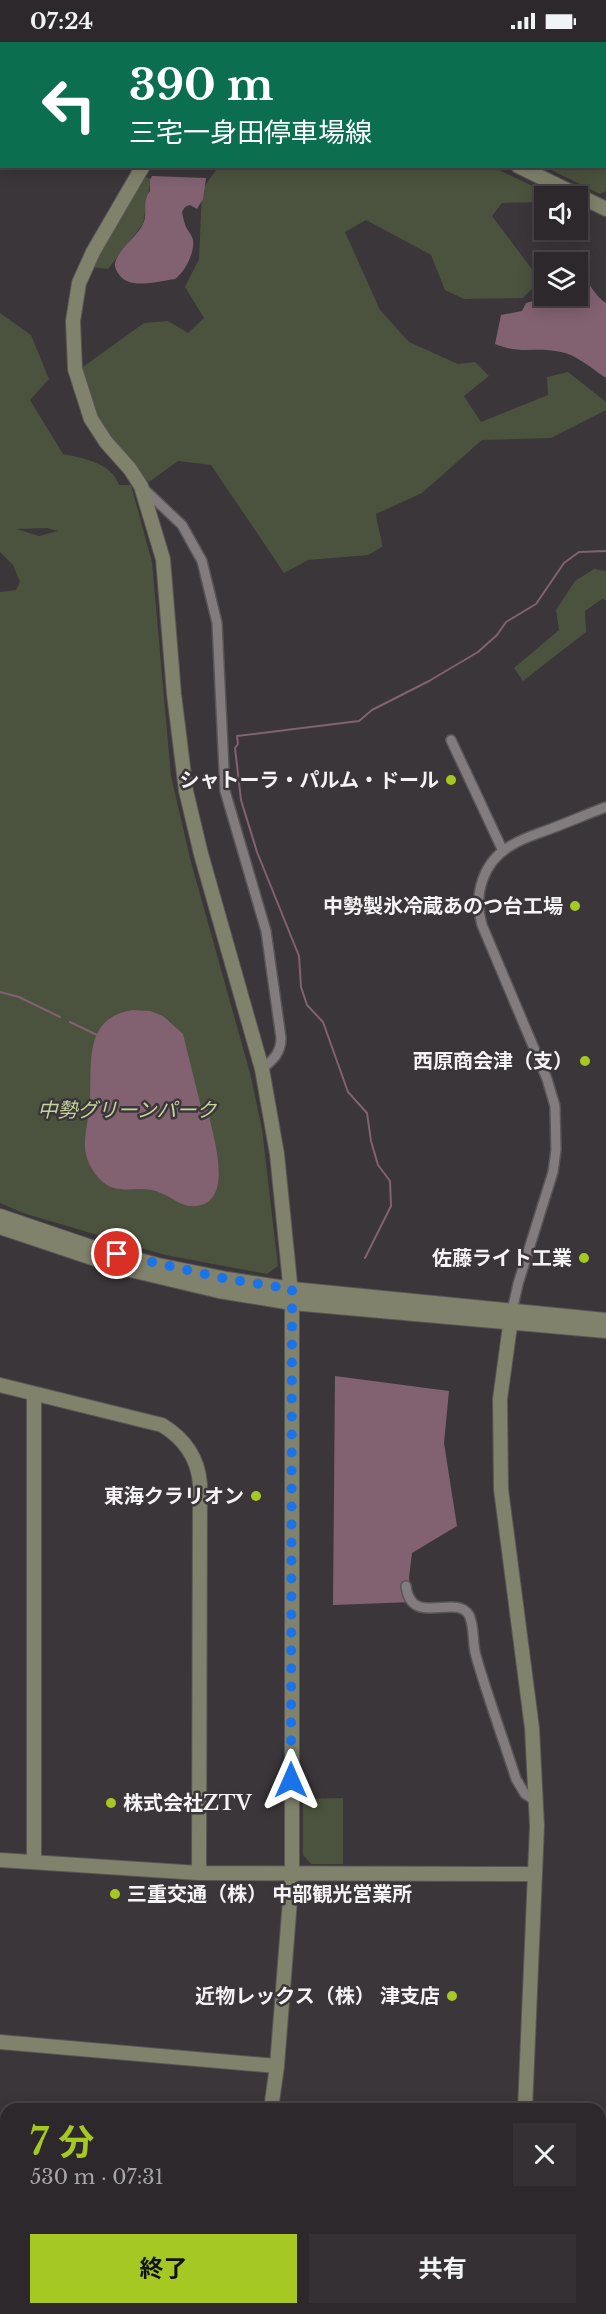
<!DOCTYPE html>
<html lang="ja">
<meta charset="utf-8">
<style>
body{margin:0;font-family:"Libre Baskerville","Noto Sans JP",serif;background:#343033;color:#f1f3f6;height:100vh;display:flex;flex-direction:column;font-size:22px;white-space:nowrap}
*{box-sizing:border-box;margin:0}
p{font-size:20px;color:#a6a6a9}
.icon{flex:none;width:33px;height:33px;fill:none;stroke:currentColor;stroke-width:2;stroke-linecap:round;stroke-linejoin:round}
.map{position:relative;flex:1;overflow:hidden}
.details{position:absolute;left:0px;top:2061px;width:606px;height:212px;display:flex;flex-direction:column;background:#2c282b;border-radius:18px 18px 0 0;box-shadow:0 3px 15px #0003,0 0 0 2px #484447}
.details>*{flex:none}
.guide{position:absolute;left:0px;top:0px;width:606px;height:126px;box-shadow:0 3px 15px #0003,0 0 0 2px #484447;background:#0b6e4f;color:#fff;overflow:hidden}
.buttons{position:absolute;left:534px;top:144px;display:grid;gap:12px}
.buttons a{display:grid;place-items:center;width:54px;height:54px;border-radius:0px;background:#2c282b;box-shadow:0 3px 15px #0003,0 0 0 2px #484447;font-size:30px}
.pin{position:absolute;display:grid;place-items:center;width:51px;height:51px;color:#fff;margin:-26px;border:3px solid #fff;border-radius:50%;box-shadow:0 2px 6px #0007}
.me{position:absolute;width:66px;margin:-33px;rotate:0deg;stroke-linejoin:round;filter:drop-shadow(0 0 4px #0008)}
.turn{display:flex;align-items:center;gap:21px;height:126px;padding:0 30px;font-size:27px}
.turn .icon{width:78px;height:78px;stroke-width:2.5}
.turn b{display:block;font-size:42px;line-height:51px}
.round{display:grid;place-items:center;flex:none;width:63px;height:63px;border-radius:0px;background:#343033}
.summary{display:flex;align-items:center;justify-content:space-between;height:102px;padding:0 30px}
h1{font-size:36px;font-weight:700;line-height:45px;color:#a6c822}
.cta{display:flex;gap:12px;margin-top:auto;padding:12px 30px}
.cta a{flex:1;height:69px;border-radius:0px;background:#a6c822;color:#111;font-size:24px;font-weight:700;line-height:69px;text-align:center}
.cta a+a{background:#343033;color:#f1f3f6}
.status{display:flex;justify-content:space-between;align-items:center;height:42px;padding:0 30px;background:#2c282b;direction:ltr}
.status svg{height:16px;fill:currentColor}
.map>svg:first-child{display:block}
.green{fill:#4b523d;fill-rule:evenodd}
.water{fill:#826171}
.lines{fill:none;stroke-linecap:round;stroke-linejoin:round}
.stream{stroke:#826171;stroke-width:2}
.street-casing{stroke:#595557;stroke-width:12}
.secondary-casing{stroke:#595557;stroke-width:16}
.street{stroke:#827c7e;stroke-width:9}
.secondary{stroke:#80826b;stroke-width:14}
.route{stroke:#1a73e8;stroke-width:10;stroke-dasharray:0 18}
.poi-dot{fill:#a6c822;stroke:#3b3639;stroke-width:2}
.labels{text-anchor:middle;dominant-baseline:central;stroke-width:5;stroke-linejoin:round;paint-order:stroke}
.poi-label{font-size:20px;font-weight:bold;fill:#f6f3f4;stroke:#3b3639;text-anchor:end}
.park-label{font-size:20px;font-style:italic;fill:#c3d49a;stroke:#3b3639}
</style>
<div class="status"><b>07:24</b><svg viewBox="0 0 49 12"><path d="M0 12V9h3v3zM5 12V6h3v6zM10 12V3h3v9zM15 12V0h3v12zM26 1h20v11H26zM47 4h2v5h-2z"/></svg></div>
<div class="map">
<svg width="606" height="2272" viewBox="0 0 606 2272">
<rect width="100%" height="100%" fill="#3b3639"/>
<path class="green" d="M377,0H606V149L600,152L545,125L604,124V2Z
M218,125H493L543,149L542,160L502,161L492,174L540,238L523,256L464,257L445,248L431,213L366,178L345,190L380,268L409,300L458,322L475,320L489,334L464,354L481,380L548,353L547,335L568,330L606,360V368L551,396L482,398L422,451L376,472C377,484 382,494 382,505L368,513L308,518L284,531L211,423L178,419L149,440L110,405L93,370L80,327L144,281L168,279L188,291L204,276L185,245L199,217L202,148Z
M143,134L151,137L143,182L108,227L92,225L113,185Z
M0,271L31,293L49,337L30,358L63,412C83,416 112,421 119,443H131L152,520L171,734L191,820L250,1031L262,1087L278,1224L267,1232L165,1213L23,1171L0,1161V550L16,548L20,540L13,523L0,510ZM47,486L58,489L39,494L16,487Z
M594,527L606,529V558L602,557L585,569L586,590L523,639L514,626L559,588L556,568L575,539Z
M343,1756V1822H311L303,1813V1757Z"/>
<path class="water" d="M152,134L206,136L203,157L197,167L190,163L185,165L182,170C183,175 184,180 186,185C188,189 192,193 193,198C195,210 185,230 175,237C158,239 128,249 118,231C115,227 114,222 116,218C122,204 135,196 142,184C149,173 141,160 150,149V138Z
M578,228C588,237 594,254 606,261V336C592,327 577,313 561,310C535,304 521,313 495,302L501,273L522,269L526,261L551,254H578Z
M133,968L150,969L163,974L183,992L201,1065H207C212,1091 239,1168 189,1164C179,1163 166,1151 152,1148C130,1144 112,1156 94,1130C77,1106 89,1085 90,1059C92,1022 83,975 133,968Z
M335,1334L449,1349L444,1401L457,1484L412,1511L409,1536L413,1560L333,1563Z"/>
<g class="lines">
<path class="stream" d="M0,950L19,955L60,975
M70,980L97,993
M365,1216L391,1164L390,1139L378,1123L371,1099L367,1071L348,1050L323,980L307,963L301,945L299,914L257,810L241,758L235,706L238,702L237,694L359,679L372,668L429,639L478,610L497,593L506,580L536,562L564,521L579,510L606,509"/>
<g class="street-casing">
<path id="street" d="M143,446L182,483L202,519L217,581L225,749L266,889L281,996C281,1011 273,1018 262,1027
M451,698L503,809
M512,1269L518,1242L553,1130L556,1108L555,1064L547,1037L482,883C473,852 483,819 512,803C523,796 537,792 550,787C569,780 587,772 606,765
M406,1544C411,1586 456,1551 469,1573C475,1585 472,1602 476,1614C488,1656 503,1696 516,1737L525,1752L536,1759"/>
</g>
<g class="secondary-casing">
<path id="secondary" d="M359,0L360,2
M207,2L208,0
M143,124L93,210L79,241L73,279L75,327L91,377L106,400L130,427L141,444L163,517L174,652L186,749L201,812L262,1027L277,1112L292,1261V1832L277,2024L271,2067
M518,124L606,167
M0,1174L97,1207L158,1223L227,1237L292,1247L606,1278
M0,1185L122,1226L219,1249L292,1261L606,1289
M512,1269L500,1357L501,1447L532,1686L537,1784L525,2067
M0,1343L162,1383C185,1397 198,1416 200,1442L199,1831L0,1818
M34,1352V1820
M199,1831L535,1832
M0,2000L277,2024
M232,2272L234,2266
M515,2272V2266"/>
</g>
<use href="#street" class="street"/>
<use href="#secondary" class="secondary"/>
</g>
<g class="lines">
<path class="route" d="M117,1212L227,1237L292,1247L291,1738"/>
</g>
<g class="poi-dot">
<circle cx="451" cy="738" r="6"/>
<circle cx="575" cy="864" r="6"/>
<circle cx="585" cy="1019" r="6"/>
<circle cx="584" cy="1216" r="6"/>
<circle cx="256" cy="1454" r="6"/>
<circle cx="111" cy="1761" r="6"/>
<circle cx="115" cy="1852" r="6"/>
<circle cx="452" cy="1954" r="6"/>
</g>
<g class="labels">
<g class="poi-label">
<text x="439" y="738">シャトーラ・パルム・ドール</text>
<text x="563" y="864">中勢製氷冷蔵あのつ台工場</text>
<text x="573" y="1019">西原商会津（支）</text>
<text x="572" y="1216">佐藤ライト工業</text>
<text x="244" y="1454">東海クラリオン</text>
<text x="123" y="1761" text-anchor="start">株式会社ZTV</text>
<text x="127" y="1852" text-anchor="start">三重交通（株） 中部観光営業所</text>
<text x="440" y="1954">近物レックス（株） 津支店</text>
</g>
<g class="park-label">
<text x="127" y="1068">中勢グリーンパーク</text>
</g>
</g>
</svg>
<div class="buttons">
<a><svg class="icon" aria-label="sound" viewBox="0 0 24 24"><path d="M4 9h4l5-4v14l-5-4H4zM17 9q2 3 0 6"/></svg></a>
<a><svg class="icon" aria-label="layers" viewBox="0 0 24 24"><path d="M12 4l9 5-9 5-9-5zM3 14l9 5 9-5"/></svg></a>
</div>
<div class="pin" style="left:117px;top:1212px;background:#d93025"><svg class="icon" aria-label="arrive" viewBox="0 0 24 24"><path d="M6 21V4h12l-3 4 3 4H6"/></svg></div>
<svg class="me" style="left:291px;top:1738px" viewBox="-20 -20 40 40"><path d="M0-17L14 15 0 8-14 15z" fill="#1a73e8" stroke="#fff" stroke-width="4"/></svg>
<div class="guide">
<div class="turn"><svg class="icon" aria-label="left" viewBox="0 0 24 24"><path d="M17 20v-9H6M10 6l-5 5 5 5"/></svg><div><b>390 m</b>三宅一身田停車場線</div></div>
</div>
<section class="details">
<div class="summary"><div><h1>7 分</h1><p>530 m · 07:31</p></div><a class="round"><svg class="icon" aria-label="close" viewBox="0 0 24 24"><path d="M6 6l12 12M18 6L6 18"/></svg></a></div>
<div class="cta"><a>終了</a><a>共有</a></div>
</section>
</div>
